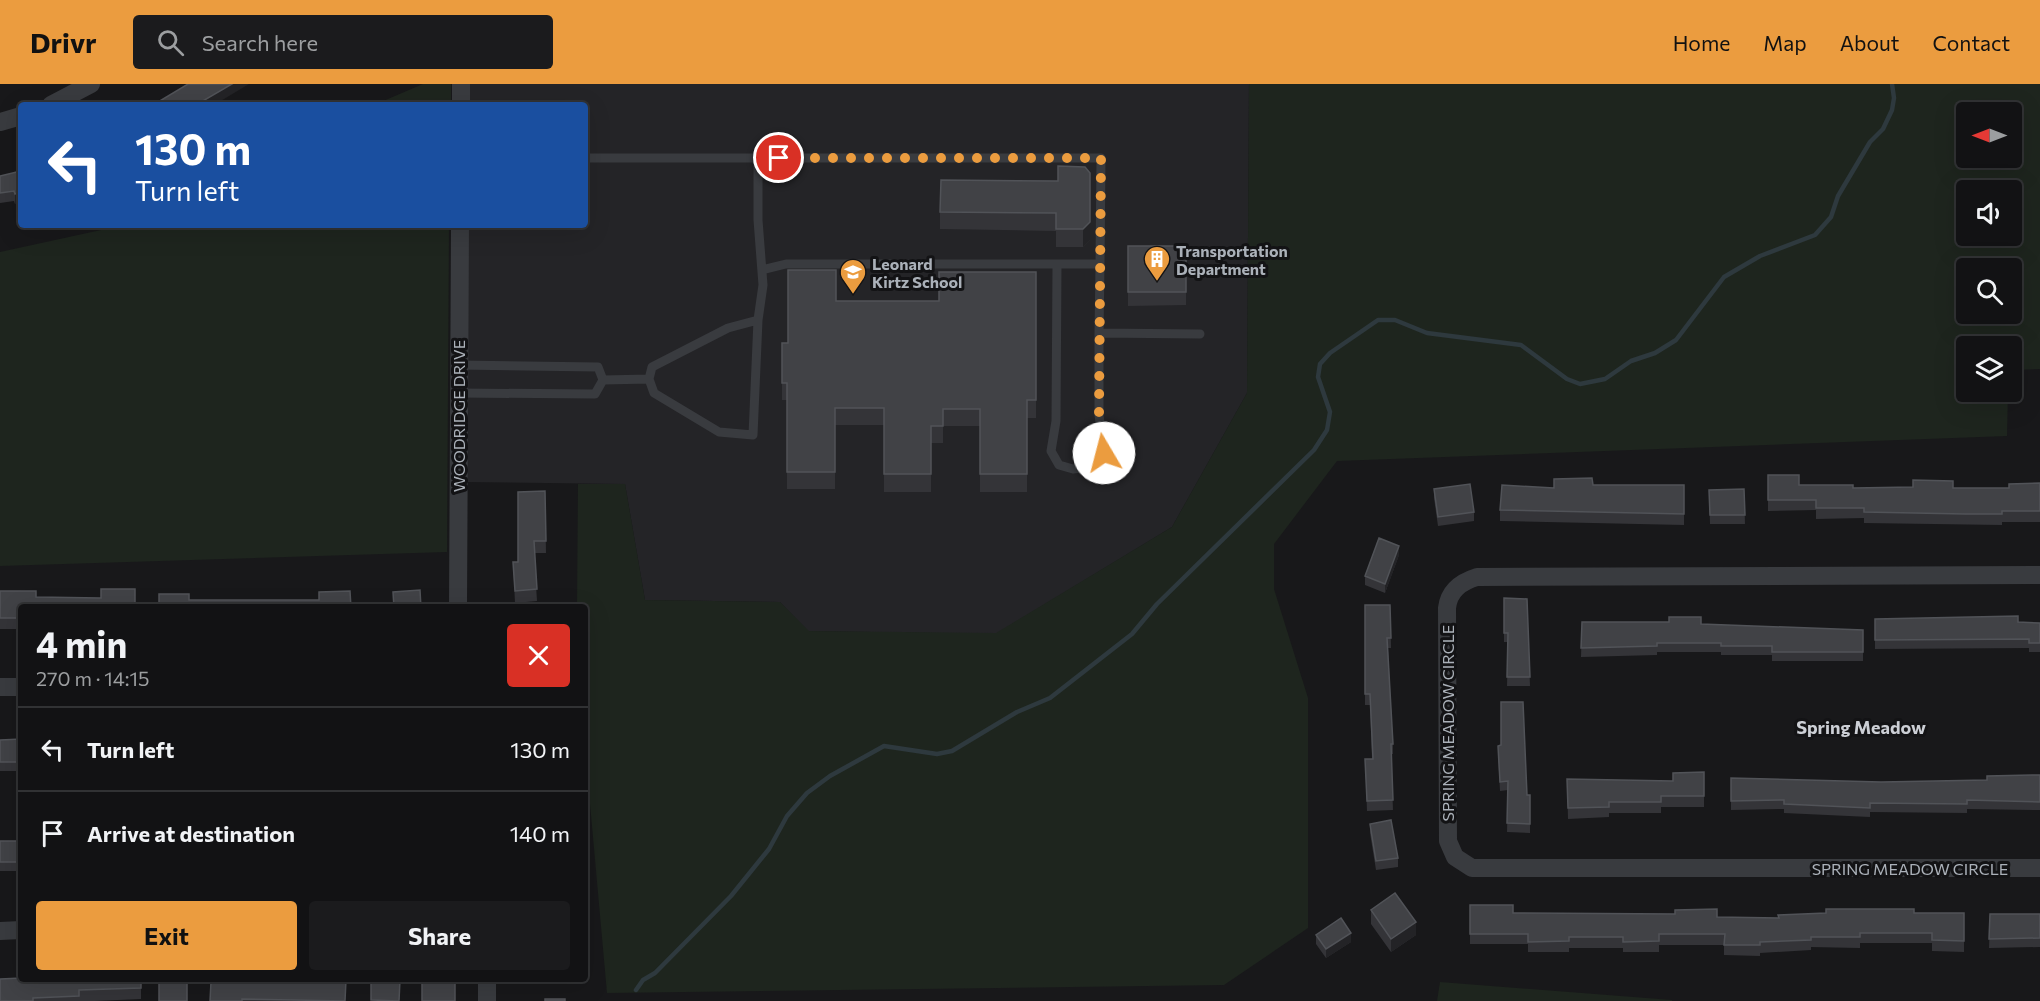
<!DOCTYPE html>
<meta charset="utf-8">
<style>
body{margin:0;font-family:Commissioner,sans-serif;background:#1b1b1d;color:#f1f3f6;height:100vh;display:flex;flex-direction:column;font-size:22px;white-space:nowrap}
*{box-sizing:border-box;margin:0}
p{font-size:20px;color:#9c9ea0}
.icon{flex:none;width:33px;height:33px;fill:none;stroke:currentColor;stroke-width:2;stroke-linecap:round;stroke-linejoin:round}
.map{position:relative;flex:1;overflow:hidden}
.panel{position:absolute;left:18px;top:520px;width:570px;height:378px;display:flex;flex-direction:column;background:#121214;border-radius:6px;box-shadow:0 6px 24px #0002,0 0 0 2px #313234}
.panel>*{flex:none}
.banner{position:absolute;left:18px;top:18px;width:570px;height:126px;border-radius:6px;box-shadow:0 6px 24px #0002,0 0 0 2px #313234;background:#1a4fa0;color:#fff;overflow:hidden}
.needle{width:39px;rotate:270deg}
.tools{position:absolute;left:1956px;top:18px;display:grid;gap:12px}
.tools a{display:grid;place-items:center;width:66px;height:66px;border-radius:6px;background:#121214;box-shadow:0 6px 24px #0002,0 0 0 2px #313234;font-size:30px}
.pin{position:absolute;display:grid;place-items:center;width:51px;height:51px;color:#fff;margin:-26px;border:3px solid #fff;border-radius:50%;box-shadow:0 2px 6px #0007}
.me{position:absolute;width:66px;margin:-33px;rotate:352deg;stroke-linejoin:round;filter:drop-shadow(0 0 4px #0008)}
.turn{display:flex;align-items:center;gap:21px;height:126px;padding:0 18px;font-size:27px}
.turn .icon{width:78px;height:78px;stroke-width:2.5}
.turn b{display:block;font-size:42px;line-height:51px}
.round{display:grid;place-items:center;flex:none;width:63px;height:63px;border-radius:6px;background:#1b1b1d}
.summary{display:flex;align-items:center;justify-content:space-between;height:102px;padding:0 18px}
h1{font-size:36px;font-weight:700;line-height:45px}
.action{display:flex;gap:12px;margin-top:auto;padding:12px 18px}
.action a{flex:1;height:69px;border-radius:6px;background:#eb9c3f;color:#111;font-size:24px;font-weight:700;line-height:69px;text-align:center}
.action a+a{background:#1b1b1d;color:#f1f3f6}
ul{padding:0;list-style:none}
li{display:flex;align-items:center;gap:18px;height:84px;padding:0 18px;border-top:2px solid #313234}
li div{flex:1}
li b{display:block;font-size:22px}
li em{font-style:normal}
header{display:flex;align-items:center;gap:36px;box-sizing:border-box;height:84px;padding:0 30px;background:#eb9c3f;color:#111}
header strong{font-size:28px}
nav{display:flex;gap:33px;margin-inline-start:auto;font-size:21px}
.search{width:420px;height:54px;background:#1b1b1d;display:flex;align-items:center;gap:15px;box-sizing:border-box;padding:0 21px;border-radius:6px;color:#9c9ea0;font-size:22px}
.map>svg:first-child{display:block}
.built{fill:#242427}
.green{fill:#1e251e;fill-rule:evenodd}
.lines{fill:none;stroke-linecap:round;stroke-linejoin:round}
.stream{stroke:#2e393e;stroke-width:4.5}
.lane{stroke:#393b3f;stroke-width:9}
.street{stroke:#393b3f;stroke-width:18}
.wall{fill:#343438}
.shaded-wall{fill:#232326}
.building{fill:#414246;stroke:#515358;stroke-width:1.5}
.route{stroke:#eb9c3f;stroke-width:10;stroke-dasharray:0 18}
.labels{text-anchor:middle;dominant-baseline:central;stroke-width:6;stroke-linejoin:round;paint-order:stroke}
.poi-label{font-size:16px;font-weight:bold;fill:#abb1b9;stroke:#131315;text-anchor:start}
.street-label{font-size:16px;fill:#abb1b9;stroke:#131315}
.neighbourhood-label{font-size:18px;font-weight:bold;fill:#cccfd5;stroke:#131315}
</style>
<header>
<strong>Drivr</strong>
<div class="search"><svg class="icon" aria-label="search" viewBox="0 0 24 24"><circle cx="10" cy="10" r="6"/><path d="M15 15l6 6"/></svg>Search here</div>
<nav><a>Home</a><a>Map</a><a>About</a><a>Contact</a></nav>
</header>
<div class="map">
<svg width="2040" height="917" viewBox="0 0 2040 917">
<rect width="100%" height="100%" fill="#18181a"/>
<path class="built" d="M461,0H1249L1247,309L1172,443L996,550L808,547L780,518L645,516L625,400L464,398L460,141H585V21H461Z"/>
<path class="green" d="M423,0H451V21H374Z
M1249,0H2040V285L2012,286V262H1966V308H2008L2007,352L1337,377L1274,460V505L1308,614V844L1224,901L607,909L585,664V524L577,523L578,400H625L645,516L780,518L809,547L996,549L1172,443L1247,309ZM2012,28V74H1966V28ZM2012,106V152H1966V106ZM2012,184V230H1966V184Z
M124,141H449L447,468L0,482V168Z
M1440,898L1672,916V917H1437Z"/>
<g class="lines">
<path class="stream" d="M636,906L643,896L655,889L731,812L769,765L787,732L807,709L830,692L884,662L937,670L952,667L1017,628L1050,614L1132,550L1157,520L1314,366L1327,346L1330,328L1318,293L1320,280L1330,269L1378,236H1395L1427,249L1521,261L1567,295L1580,300L1605,295L1631,277L1655,269L1676,256L1724,193L1760,172L1815,151L1831,133L1838,112L1870,58L1883,45L1892,26L1894,14L1892,0"/>
<path class="lane" d="M585,74H758V136L763,201L758,236L753,351L719,348L654,309L649,295L652,283L728,244L758,236
M758,74H1101L1100,180
M1057,180L1056,337L1051,367L1059,381L1073,385L1092,383L1104,369L1099,331V249
M762,186L786,180H1100L1099,249L1200,250
M458,281L598,283L603,296
M603,296L649,295
M458,309L595,310L603,296"/>
<path class="street" d="M51,21L91,0
M461,21V0
M0,38L21,32
M2040,491L1477,493C1461,498 1449,506 1447,524L1448,757L1455,773L1472,784H2040
M458,524L460,141
M0,603H21
M0,847L21,846
M487,917V896"/>
</g>
<path class="wall" d="M21,87L15,120L14,117L0,119V92Z
M1058,97L1090,156L1083,163H1056V147L940,145V128Z
M1128,162H1186V221L1128,222Z
M1036,188V334H1027V408H980V342H943V359H931V408H884V341H835V405H787V316H782V259H788L836,217H939Z
M1768,391L1799,401L1853,404H2009L2040,399V438H2002V441L1864,439V434L1816,435V426L1768,427Z
M1593,401H1684V441L1500,437V426L1554,404Z
M1434,405L1474,428V437L1438,442L1434,414Z
M1744,405L1745,440H1710L1709,406Z
M545,407L546,469H534L537,517L515,519L513,478H518Z
M1399,471L1385,509L1365,501V492Z
M0,507L36,513L21,524V545H0Z
M1504,514L1527,515L1530,602H1507L1508,558H1504Z
M1365,521H1390L1391,564H1388L1393,660V670H1391L1393,726L1367,727L1365,675H1372L1370,621H1365Z
M1875,535L2040,539V568H2029V564L1875,565Z
M1582,538L1701,540L1863,546V577H1772V571H1721V568H1657V571L1581,573Z
M21,655V687H0V656Z
M1498,671L1527,711H1530V749L1507,748L1508,706L1500,707Z
M1704,688V723H1661V729H1609V733L1568,735L1567,695L1673,697Z
M2040,691V726L1967,725V729L1870,728V733L1784,729V725L1731,726V694L1881,698L1987,696Z
M1370,740L1398,774V783L1376,786L1370,749Z
M0,757H19V787H0Z
M1470,821L1513,829L1717,833L1779,834L1914,829H1964V868L1932,867V859H1860V864L1811,863V866L1760,869V872L1724,871V861H1659V868H1623V864H1569V868H1528V860H1470Z
M1371,826L1416,851L1391,868L1371,840Z
M1990,830H2040V863L1989,864Z
M1316,851L1351,858L1326,874L1316,860Z
M141,896V915L95,917H0Z
M547,896H566V897H547Z
M211,898L345,917H210Z"/>
<path class="shaded-wall" d="M232,0H249L214,21H196Z
M1090,89V156L1083,163V145Z
M21,108V119L15,120V110Z
M1399,462V471L1385,509V500Z
M1416,838V851L1391,868V855Z
M1351,849V858L1326,874V865Z"/>
<path class="building" d="M188,0H232L196,21H153Z
M1058,82L1085,83L1090,89V138L1083,145H1056V129L940,128L941,96L1058,97Z
M21,87V108L15,110L14,107L0,109V92Z
M1128,162H1186V208H1128Z
M788,186H836V217H939V188H1036V316H1027V390H980V325H943V342H931V390H884V324H835V388H787V299H782V259H788Z
M1768,391H1799V401H1853V404L1913,403V396L1953,397V404H2009V400L2040,399V427H2002V430H1965L1864,428V424H1816V416H1768Z
M1592,394L1593,401H1684V430L1500,426L1502,401L1554,404V395Z
M1470,400L1474,428L1438,433L1434,405Z
M1744,405L1745,431H1710L1709,406Z
M545,407L546,457H534L537,505L515,507L513,478H518V408Z
M1379,454L1399,462L1385,500L1365,492Z
M101,505H135V524H21V534H0V507H36V513L101,514Z
M420,506L421,524H394L393,508Z
M350,507L351,524H159V510H189V516H319V508Z
M1504,514L1527,515L1530,593H1507L1508,549H1504Z
M1365,521H1390L1391,554H1387L1393,660H1391L1393,716L1367,717L1365,675H1373L1370,610H1365Z
M2018,532V538L2040,539V559H2029V555L1875,556V535Z
M1669,533H1701V540L1863,546V568H1772V562H1721V559H1657V562L1581,564L1582,538H1669Z
M1501,618H1523L1527,711H1530V740L1507,739L1508,697L1500,698L1498,662L1501,661Z
M21,655V678H0V656Z
M1704,688V712H1661V718H1609V723L1568,724L1567,695L1673,697V689Z
M2032,691H2040V718L1967,716V720L1870,719V724L1784,720V716L1731,717V694L1881,698L1987,696V692Z
M1391,736L1398,774L1376,777L1370,740Z
M0,757H19V778H0Z
M1395,809L1416,838L1391,855L1371,826Z
M1470,821H1513V829L1675,830V826L1717,825V833L1779,834L1778,831L1826,829V825H1914V829H1964V857L1932,856V849H1860V853H1811V856L1760,858V861H1724L1725,850H1659V857L1623,858V853H1569V857L1528,858V850H1470Z
M1990,830H2040V854L1989,855Z
M1341,834L1351,849L1326,865L1316,851Z
M21,894V896H141V904L79,906V912L33,914V917H0V895Z
M159,896H187V917H159Z
M318,896H346L345,917L242,915V917H210L211,898H318Z
M371,896H400L399,917L371,916Z
M422,898H455V917H422Z
M545,915H565V917H545Z"/>
<g class="lines">
<path class="route" d="M779,74H1101L1099,331L1104,369"/>
</g>
<defs>
<g id="building-pin" transform="scale(1.35)"><path d="M0 17L-7.5 6A9.5 9.5 0 1 1 7.5 6Z" fill="#eb9c3f" stroke="#131315"/><path d="M-4-6H4V6H1V3H-1V6H-4ZM-2.5-4.3h1.7v1.8h-1.7ZM.8-4.3h1.7v1.8H.8ZM-2.5-1h1.7V.8h-1.7ZM.8-1h1.7V.8H.8Z" fill="#fff"/></g>
<g id="school-pin" transform="scale(1.35)"><path d="M0 17L-7.5 6A9.5 9.5 0 1 1 7.5 6Z" fill="#eb9c3f" stroke="#131315"/><path d="M0-5L7-2L0 1L-7-2ZM-4 1L0 2.5L4 1V4Q0 6-4 4Z" fill="#fff"/></g>
</defs>
<g fill-rule="evenodd">
<use href="#building-pin" x="1157" y="175"/>
<use href="#school-pin" x="853" y="188"/>
</g>
<g class="labels">
<g class="poi-label">
<text x="1176" y="166">Transportation<tspan x="1176" dy="18">Department</tspan></text>
<text x="872" y="179">Leonard<tspan x="872" dy="18">Kirtz School</tspan></text>
</g>
<g class="street-label">
<text transform="translate(458 332) rotate(-90)">WOODRIDGE DRIVE</text>
<text transform="translate(1447 639) rotate(-90)">SPRING MEADOW CIRCLE</text>
<text x="1910" y="784">SPRING MEADOW CIRCLE</text>
</g>
<g class="neighbourhood-label">
<text x="1861" y="643">Spring Meadow</text>
</g>
</g>
</svg>
<div class="tools">
<a><svg class="needle" viewBox="-14 -14 28 28"><path d="M0-13l5 13h-10z" fill="#e53935"/><path d="M0 13l5-13h-10z" fill="#9c9ea0"/></svg></a>
<a><svg class="icon" aria-label="sound" viewBox="0 0 24 24"><path d="M4 9h4l5-4v14l-5-4H4zM17 9q2 3 0 6"/></svg></a>
<a><svg class="icon" aria-label="search" viewBox="0 0 24 24"><circle cx="10" cy="10" r="6"/><path d="M15 15l6 6"/></svg></a>
<a><svg class="icon" aria-label="layers" viewBox="0 0 24 24"><path d="M12 4l9 5-9 5-9-5zM3 14l9 5 9-5"/></svg></a>
</div>
<div class="pin" style="left:779px;top:74px;background:#d93025"><svg class="icon" aria-label="arrive" viewBox="0 0 24 24"><path d="M6 21V4h12l-3 4 3 4H6"/></svg></div>
<svg class="me" style="left:1104px;top:369px" viewBox="-20 -20 40 40"><circle r="19" fill="#fff"/><path d="M0-13L10 11 0 6-10 11z" fill="#eb9c3f"/></svg>
<div class="banner">
<div class="turn"><svg class="icon" aria-label="left" viewBox="0 0 24 24"><path d="M17 20v-9H6M10 6l-5 5 5 5"/></svg><div><b>130 m</b>Turn left</div></div>
</div>
<section class="panel">
<div class="summary"><div><h1>4 min</h1><p>270 m · 14:15</p></div><a class="round" style="background:#d93025;color:#fff"><svg class="icon" aria-label="close" viewBox="0 0 24 24"><path d="M6 6l12 12M18 6L6 18"/></svg></a></div>
<ul>
<li><svg class="icon" aria-label="left" viewBox="0 0 24 24"><path d="M17 20v-9H6M10 6l-5 5 5 5"/></svg><div><b>Turn left</b></div><em>130 m</em></li>
<li><svg class="icon" aria-label="arrive" viewBox="0 0 24 24"><path d="M6 21V4h12l-3 4 3 4H6"/></svg><div><b>Arrive at destination</b></div><em>140 m</em></li>
</ul>
<div class="action"><a>Exit</a><a>Share</a></div>
</section>
</div>
